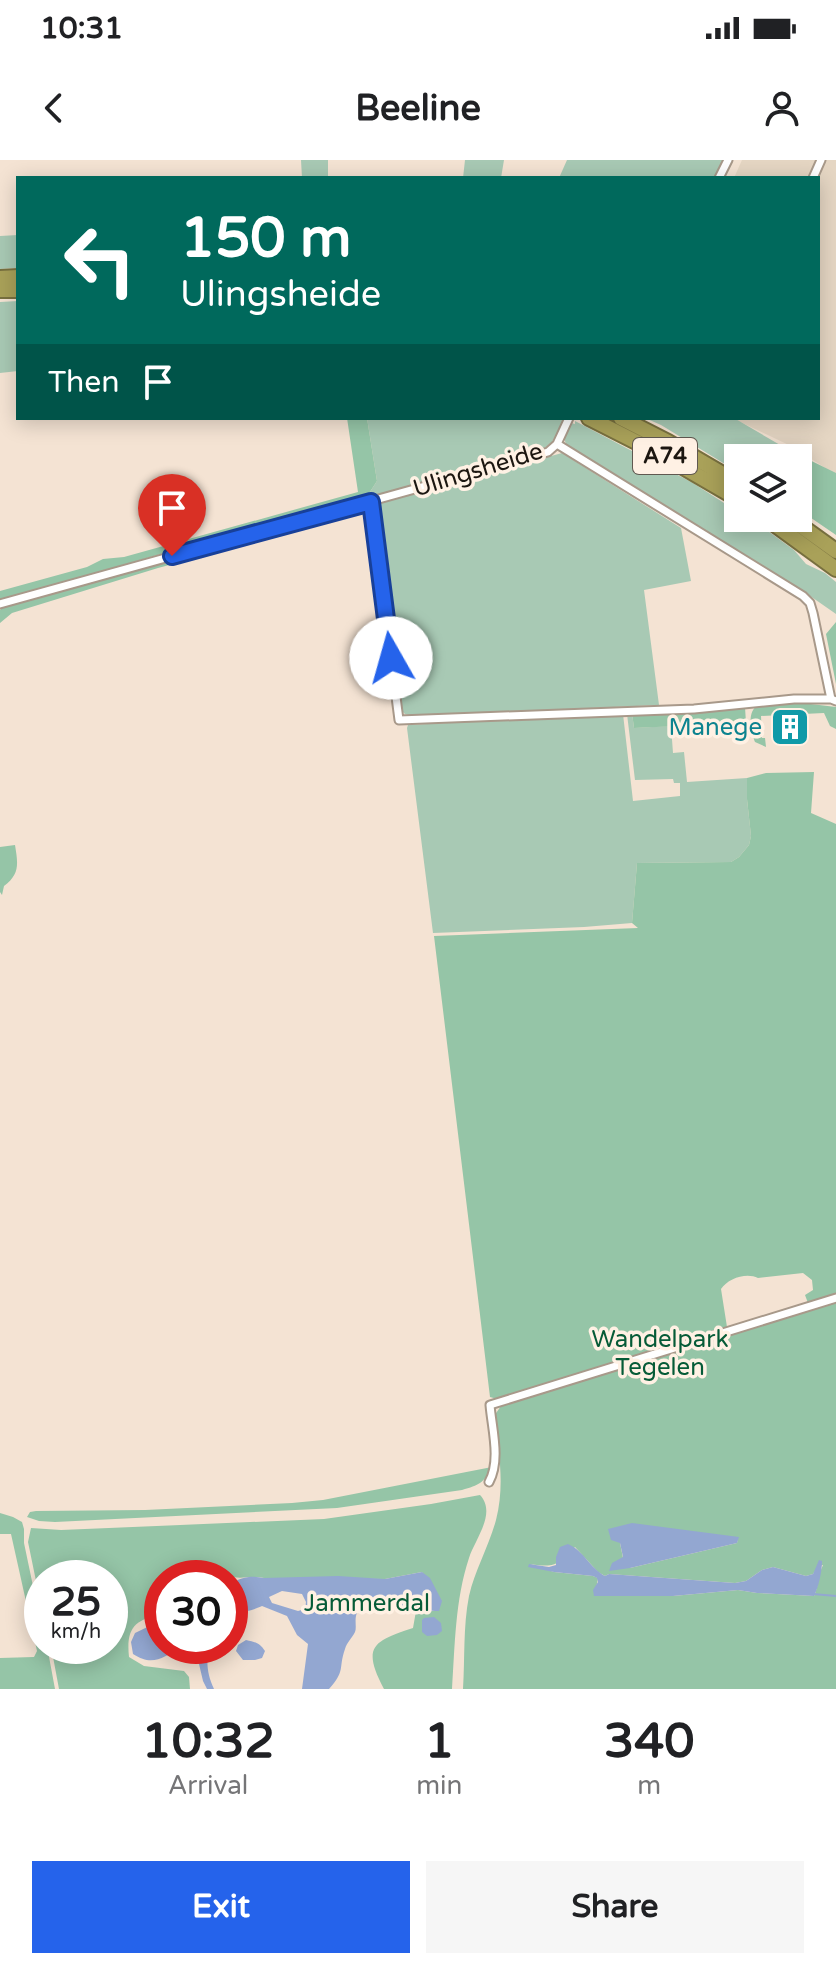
<!DOCTYPE html>
<style>
body{margin:0;font-family:"Varela Round",sans-serif;background:#f6f6f6;color:#202124;height:100vh;display:flex;flex-direction:column;font-size:30px;white-space:nowrap}
*{box-sizing:border-box;margin:0}
p{font-size:26px;color:#757577}
.icon{flex:none;width:44px;height:44px;fill:none;stroke:currentColor;stroke-width:2;stroke-linecap:round;stroke-linejoin:round}
.map{position:relative;height:1529px;overflow:hidden}
.drawer{display:flex;flex-direction:column;background:#fff;flex:1}
.drawer>*{flex:none}
.top-card{position:absolute;left:16px;top:16px;width:804px;height:244px;border-radius:0px;box-shadow:0 4px 20px #0003;background:#00695c;color:#fff;overflow:hidden}
.controls{position:absolute;left:724px;top:284px;display:grid;gap:16px}
.controls a{display:grid;place-items:center;width:88px;height:88px;border-radius:0px;background:#fff;box-shadow:0 4px 20px #0003;font-size:40px}
.speed{position:absolute;left:24px;top:1400px;display:flex;gap:16px;font-size:40px;font-weight:700;text-align:center}
.speed>*{display:grid;place-content:center;width:104px;height:104px;border-radius:50%;background:#fff;box-shadow:0 4px 20px #0003;line-height:1}
.speed small{font-size:20px;font-weight:400}
.speed .limit{border:12px solid #d22;background:#fff;color:#111}
.pin{position:absolute;display:grid;place-items:center;width:68px;height:68px;color:#fff;margin:-82px -34px;border-radius:50% 50% 50% 0;rotate:-45deg;box-shadow:0 0 8px #0007}
.pin .icon{rotate:45deg}
.me{position:absolute;width:88px;margin:-44px;rotate:353deg;stroke-linejoin:round;filter:drop-shadow(0 0 6px #0008)}
.turn{display:flex;align-items:center;gap:28px;height:168px;padding:0 32px;font-size:36px}
.turn .icon{width:104px;height:104px;stroke-width:2.5}
.turn b{display:block;font-size:56px;line-height:68px}
.then{display:flex;align-items:center;height:76px;padding:0 32px;background:#0003;gap:16px;font-size:30px}
.eta{display:flex;justify-content:space-evenly;align-items:center;height:136px;text-align:center}
.eta b{font-size:48px;font-weight:800;line-height:56px}
.action{display:flex;gap:16px;margin-top:auto;padding:16px 32px}
.action a{flex:1;height:92px;border-radius:0px;background:#2563eb;color:#fff;font-size:32px;font-weight:800;line-height:92px;text-align:center}
.action a+a{background:#f6f6f6;color:#202124}
.status{display:flex;justify-content:space-between;align-items:center;height:56px;padding:0 40px;background:#fff;direction:ltr}
.status svg{height:22px;fill:currentColor}
header{display:flex;justify-content:space-between;align-items:center;height:104px;padding:0 32px;background:#fff;font-size:36px;font-weight:800}
.map>svg:first-child{display:block}
.industrial{fill:#e5d6c3}
.green{fill:#a8c9b4}
.forest{fill:#95c5a7;fill-rule:evenodd}
.water{fill:#93a7d1;fill-rule:evenodd}
.lines{fill:none;stroke-linecap:round;stroke-linejoin:round}
.stream{stroke:#93a7d1;stroke-width:2}
.street-casing{stroke:#a8998a;stroke-width:11}
.highway-casing{stroke:#78703f;stroke-width:18}
.street{stroke:#fff;stroke-width:7}
.highway{stroke:#a9a159;stroke-width:14}
.route-casing{stroke:#184099;stroke-width:20}
.route{stroke:#2563eb;stroke-width:14}
.labels{text-anchor:middle;dominant-baseline:central;stroke-width:7;stroke-linejoin:round;paint-order:stroke}
.shield{fill:#fff1e4;stroke:#605850;stroke-width:2}
.shield-label{font-size:22px;font-weight:bold;fill:#1c1610}
.street-label{font-size:24px;fill:#1c1610;stroke:#fff1e4}
.culture-label{font-size:24px;fill:#0d838f;stroke:#fff1e4;text-anchor:end}
.park-label{font-size:24px;fill:#065b37;stroke:#fff1e4}
</style>
<div class="status"><b>10:31</b><svg viewBox="0 0 49 12"><path d="M0 12V9h3v3zM5 12V6h3v6zM10 12V3h3v9zM15 12V0h3v12zM26 1h20v11H26zM47 4h2v5h-2z"/></svg></div>
<header><svg class="icon" aria-label="back" viewBox="0 0 24 24"><path d="M15 5l-7 7 7 7"/></svg>Beeline<svg class="icon" aria-label="person" viewBox="0 0 24 24"><circle cx="12" cy="8" r="4"/><path d="M4 21q1-7 8-7t8 7"/></svg></header>
<div class="map">
<svg width="836" height="1529" viewBox="0 0 836 1529">
<rect width="100%" height="100%" fill="#f4e3d3"/>
<path class="industrial" d="M742,0H836V315L793,287L732,258H818V18H734Z"/>
<path class="green" d="M301,0H328V18H302Z
M465,0H504L501,18H463Z
M567,0H724L715,18H559Z
M18,75V108L0,109V76Z
M18,141V211L0,213V142Z
M367,258H562L564,260L552,282L542,290L366,338L377,321Z
M645,258H734L787,289L780,298H738V312L661,265Z
M575,261L693,323L738,352V358H748L761,366L794,390L806,404L825,413L836,422V454L803,431L567,287L564,278L571,263L575,264Z
M562,293L681,368L691,421L644,430L659,545L413,556L405,554L402,551L376,347L382,343Z
M632,553L634,568L671,566L673,593L684,592L687,622L747,618V639L751,676L749,685L739,697L731,702L637,703L632,763L584,767L433,773L407,568L408,565L623,554L633,641L680,636V623H674L673,619L635,620L627,554Z"/>
<path class="forest" d="M347,258H367L377,321L366,338L175,390L0,440V431L87,407L103,399L124,397L358,332Z
M787,289L836,313V375L798,349V298H780Z
M365,345L367,352L158,408L12,453L0,463V450L7,444Z
M836,462V524L826,474Z
M794,542L836,547V569L830,566L824,553L761,556L762,578H765L766,587L755,582C751,572 746,550 759,545C769,541 784,543 794,542Z
M745,547L746,563L634,568L632,553Z
M814,612L811,653L836,664V1134L808,1143L805,1135L813,1130L812,1120L803,1113L758,1118C747,1112 728,1118 721,1129L727,1167L497,1239L490,1237L434,776L638,768L632,763L637,703L731,702L739,697L749,685L751,676L747,639V618L766,613Z
M15,685C18,704 20,714 4,726L2,735L0,732V687Z
M836,1142V1529H463C465,1499 463,1466 469,1436C475,1410 489,1386 496,1360C505,1326 499,1290 494,1256L501,1246L715,1178ZM738,1378L737,1383L630,1408L623,1398L620,1383ZM575,1387L598,1412L605,1416L609,1414L735,1423L746,1421L762,1410L773,1407L806,1416L813,1414L818,1406L823,1405C818,1415 819,1425 814,1436L757,1433L738,1430L673,1436H595L598,1418L593,1416L554,1412L530,1404C557,1408 556,1405 575,1387Z
M492,1307C484,1323 479,1325 462,1330L337,1348L55,1362L39,1361L27,1357L30,1352L36,1351L145,1350L292,1343L323,1340Z
M480,1335C497,1353 475,1379 469,1398C455,1440 455,1486 452,1529H384C361,1486 374,1481 413,1468L416,1451H439L422,1412L385,1419L264,1418C250,1415 242,1420 228,1416L224,1418H162V1455C134,1459 126,1469 129,1497L144,1506L184,1511L189,1517L190,1529H59L51,1486H110V1418H42V1450L28,1382L31,1368L61,1370L324,1359L431,1344Z
M0,1353L13,1357L22,1362L24,1369V1383L42,1469V1486H47L55,1529H0V1498L34,1497L37,1491L11,1374H0Z"/>
<path class="water" d="M632,1363L739,1377L737,1383L630,1408L609,1411L612,1403L623,1397L620,1383L611,1380L608,1369Z
M568,1384C584,1391 590,1408 605,1416L609,1414L735,1423L746,1421L762,1410L773,1407L806,1416L813,1414L819,1400L822,1401C822,1411 819,1426 814,1436L757,1433L738,1430L673,1436H594L593,1430L598,1422L597,1418L593,1416L554,1412L528,1407L529,1404L549,1407L556,1405V1397L560,1387Z
M422,1412L430,1418L442,1441L439,1451C425,1451 362,1444 357,1453C354,1459 357,1467 355,1472C352,1478 347,1482 345,1489C338,1509 346,1510 329,1529H302L308,1484L297,1475L287,1456L262,1446C246,1453 244,1453 230,1442V1424C242,1417 251,1415 264,1418L338,1416L385,1419ZM282,1431L302,1434L306,1442L305,1449L298,1451L272,1443L269,1437Z
M434,1457L441,1463L442,1471L437,1475L427,1476L422,1472V1460L424,1458Z
M162,1460V1486H209C206,1503 207,1514 214,1529H207L203,1521L199,1504L186,1501L188,1491L181,1488C163,1497 153,1507 133,1494L131,1482L135,1473Z
M246,1480C255,1482 260,1483 265,1491L262,1498L255,1500H243L236,1491L238,1485Z"/>
<g class="lines">
<path class="stream" d="M813,1434L836,1436"/>
<g class="street-casing">
<path id="street" d="M719,18L728,0
M813,18L821,0
M557,284L803,436L810,443L813,453L831,539
M371,342L399,560L694,549L794,539H831L836,541
M0,444L548,292L557,284L569,258
M489,1322C501,1300 492,1269 490,1245L836,1138"/>
</g>
<g class="highway-casing">
<path id="highway" d="M0,118L18,117
M0,130H18
M589,258L664,296L738,339
M621,258L668,282L738,323
M766,358L836,409
M790,358L836,391"/>
</g>
<use href="#street" class="street"/>
<use href="#highway" class="highway"/>
</g>
<g class="lines">
<g class="route-casing">
<path id="route" d="M172,396L371,342L391,498"/>
</g>
<use href="#route" class="route"/>
</g>
<defs>
<g id="building-square" transform="scale(2)"><rect x="-9" y="-9" width="18" height="18" rx="4" fill="#0f9aa8" stroke="#fff1e4"/><path d="M-4-6H4V6H1V3H-1V6H-4ZM-2.5-4.3h1.7v1.8h-1.7ZM.8-4.3h1.7v1.8H.8ZM-2.5-1h1.7V.8h-1.7ZM.8-1h1.7V.8H.8Z" fill="#fff"/></g>
</defs>
<g fill-rule="evenodd">
<use href="#building-square" x="790" y="567"/>
</g>
<g class="labels">
<rect class="shield" x="633" y="278" width="64" height="36" rx="6"/>
<g class="shield-label">
<text x="665" y="296">A74</text>
</g>
<g class="street-label">
<text transform="translate(478 310) rotate(-17)">Ulingsheide</text>
</g>
<g class="culture-label">
<text x="762" y="567">Manege</text>
</g>
<g class="park-label">
<text x="660" y="1179">Wandelpark<tspan x="660" dy="28">Tegelen</tspan></text>
<text x="367" y="1443">Jammerdal</text>
</g>
</g>
</svg>
<div class="controls">
<a><svg class="icon" aria-label="layers" viewBox="0 0 24 24"><path d="M12 4l9 5-9 5-9-5zM3 14l9 5 9-5"/></svg></a>
</div>
<div class="speed"><div>25<small>km/h</small></div><div class="limit">30</div></div>
<div class="pin" style="left:172px;top:396px;background:#d93025"><svg class="icon" aria-label="arrive" viewBox="0 0 24 24"><path d="M6 21V4h12l-3 4 3 4H6"/></svg></div>
<svg class="me" style="left:391px;top:498px" viewBox="-20 -20 40 40"><circle r="19" fill="#fff"/><path d="M0-13L10 11 0 6-10 11z" fill="#2563eb"/></svg>
<div class="top-card">
<div class="turn"><svg class="icon" aria-label="left" viewBox="0 0 24 24"><path d="M17 20v-9H6M10 6l-5 5 5 5"/></svg><div><b>150 m</b>Ulingsheide</div></div>
<div class="then">Then<svg class="icon" aria-label="arrive" viewBox="0 0 24 24"><path d="M6 21V4h12l-3 4 3 4H6"/></svg></div>
</div>
</div>
<section class="drawer">
<div class="eta">
<div><b>10:32</b><p>Arrival</p></div>
<div><b>1</b><p>min</p></div>
<div><b>340</b><p>m</p></div>
</div>
<div class="action"><a>Exit</a><a>Share</a></div>
</section>
